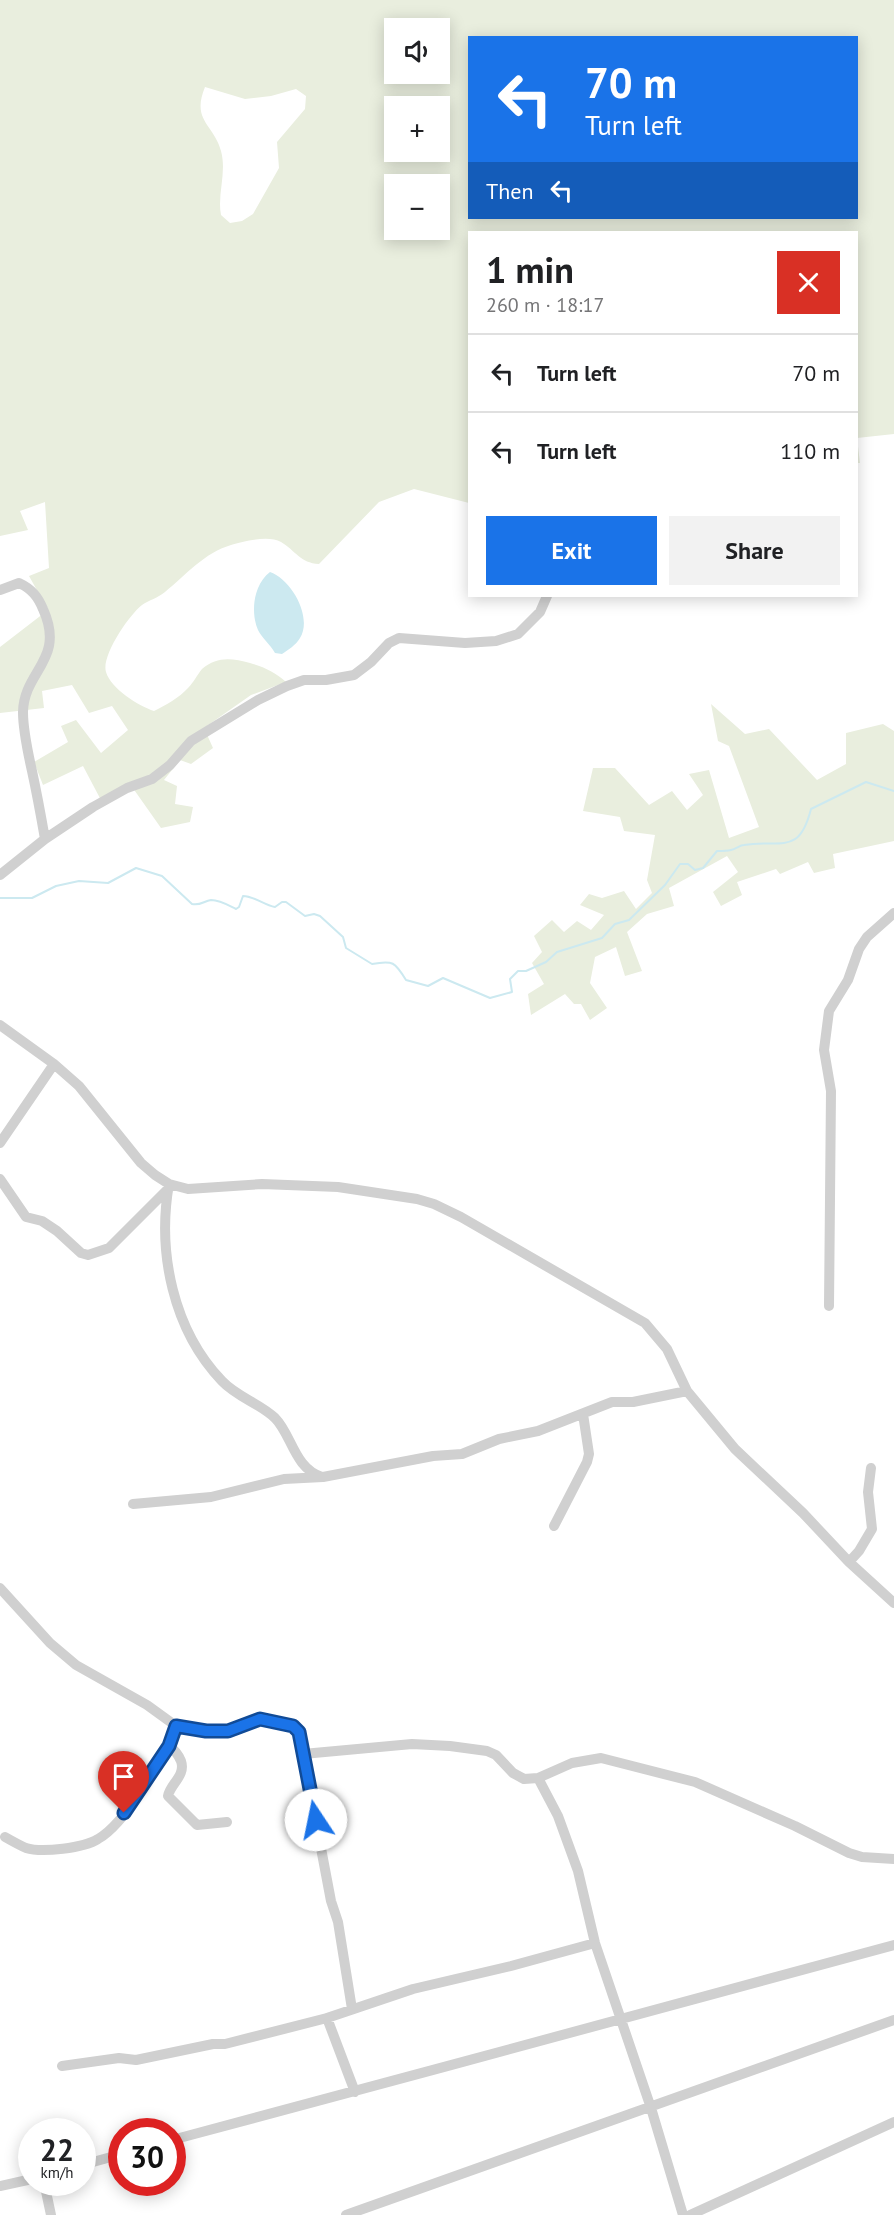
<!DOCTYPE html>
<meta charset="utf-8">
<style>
body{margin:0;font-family:"PT Sans",sans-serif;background:#f2f2f2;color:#202124;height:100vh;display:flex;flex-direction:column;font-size:22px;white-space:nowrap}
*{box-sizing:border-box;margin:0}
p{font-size:20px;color:#757577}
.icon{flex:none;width:33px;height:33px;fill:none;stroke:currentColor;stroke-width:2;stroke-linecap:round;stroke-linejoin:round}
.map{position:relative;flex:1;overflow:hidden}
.details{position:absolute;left:468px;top:231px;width:390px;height:366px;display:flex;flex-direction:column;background:#fff;border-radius:0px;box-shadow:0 3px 15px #0003}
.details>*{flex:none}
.top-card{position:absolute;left:468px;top:36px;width:390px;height:183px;border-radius:0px;box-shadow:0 3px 15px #0003;background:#1a73e8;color:#fff;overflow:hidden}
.buttons{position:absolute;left:384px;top:18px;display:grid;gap:12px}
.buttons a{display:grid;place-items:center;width:66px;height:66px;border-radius:0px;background:#fff;box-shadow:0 3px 15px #0003;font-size:30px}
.speed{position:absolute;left:18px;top:2118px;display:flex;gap:12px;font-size:30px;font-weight:700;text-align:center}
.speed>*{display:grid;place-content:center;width:78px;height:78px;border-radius:50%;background:#fff;box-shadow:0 3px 15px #0003;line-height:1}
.speed small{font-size:15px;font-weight:400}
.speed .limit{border:9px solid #d22;background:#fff;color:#111}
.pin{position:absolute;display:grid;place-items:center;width:51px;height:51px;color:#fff;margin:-62px -26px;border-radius:50% 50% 50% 0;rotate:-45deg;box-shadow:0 0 6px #0007}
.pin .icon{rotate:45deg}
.me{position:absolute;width:66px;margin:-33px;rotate:349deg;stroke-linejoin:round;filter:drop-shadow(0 0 4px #0008)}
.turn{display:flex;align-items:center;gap:21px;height:126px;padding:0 18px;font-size:27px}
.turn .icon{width:78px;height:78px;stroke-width:2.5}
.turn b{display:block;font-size:42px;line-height:51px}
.then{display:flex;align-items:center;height:57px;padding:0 18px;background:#0003;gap:12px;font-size:22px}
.round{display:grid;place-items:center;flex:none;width:63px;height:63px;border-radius:0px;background:#f2f2f2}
.overview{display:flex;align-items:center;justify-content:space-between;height:102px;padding:0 18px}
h1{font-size:36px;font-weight:700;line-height:45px}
.action{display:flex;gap:12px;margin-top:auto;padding:12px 18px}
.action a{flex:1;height:69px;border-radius:0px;background:#1a73e8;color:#fff;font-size:24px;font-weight:700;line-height:69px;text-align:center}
.action a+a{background:#f2f2f2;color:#202124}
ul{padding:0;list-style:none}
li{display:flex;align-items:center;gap:18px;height:78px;padding:0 18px;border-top:2px solid #e0e0e0}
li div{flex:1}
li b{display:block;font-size:22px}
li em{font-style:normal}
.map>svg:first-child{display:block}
.green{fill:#e9eede;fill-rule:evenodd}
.water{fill:#cce9f0}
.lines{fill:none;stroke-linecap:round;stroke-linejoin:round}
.stream{stroke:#cce9f0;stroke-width:2}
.minor{stroke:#d0d0d0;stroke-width:10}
.route-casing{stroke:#114b97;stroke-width:15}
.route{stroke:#1a73e8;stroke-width:10}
</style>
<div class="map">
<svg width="894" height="2215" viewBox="0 0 894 2215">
<rect width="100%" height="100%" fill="#fff"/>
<path class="green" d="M0,0H894V434L857,438L860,463H857L856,232H470L469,503L414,489L379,502L319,564C300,563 296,551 281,542C269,535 244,541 231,545C204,553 187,574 165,592C158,598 149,600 142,605C129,615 101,656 106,672C111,689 139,706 154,711C166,705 179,698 188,688C194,682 197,675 202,669C217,656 232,658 250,663C264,667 275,672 286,682L251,695L204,728L213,748L191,764L180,760L164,780L177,786L175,804L193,807L190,822L161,828L130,784L102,802L83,766L43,785L34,762L68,742L61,726L76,720L101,753L128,730L112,706L89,713L72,685L42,691L44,708L0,713V647L48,610L29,576L49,568L45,502L20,511L28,530L0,536ZM394,28H440V74H394ZM470,38H856V218H470ZM205,87L245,99L271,96L296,89L306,96L305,109L277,142L279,168L253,214L242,221L230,223L221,215C217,194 227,173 221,151C214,124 191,121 205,87ZM394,106H440V152H394ZM394,184H440V230H394Z
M711,704L745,734L769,729L817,780L846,764V733L883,724L894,731V841L833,854L835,868L814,873L808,862L780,874L776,869L737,882L742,895L721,906L713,892L738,872L727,856L669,888L674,906L647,914L627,932L642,971L625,976L616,947L595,957L590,983L607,1008L590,1020L581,1004H574L565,994L531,1015L528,994L544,984L532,963L542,952L534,936L552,920L564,932L577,921L591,930L604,915L580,905L589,894L602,898L624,891L636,909L652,893L647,880L655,835L624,831L620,817L583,811L593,768H615L649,805L672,791L687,810L703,795L689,774L709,770L729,838L759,827L729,746L718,741Z"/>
<path class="water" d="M270,572C291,579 313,617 300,638C296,645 288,650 282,654L275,653C270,644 262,638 258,630C250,611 254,584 270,572Z"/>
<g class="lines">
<path class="stream" d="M0,898H32L56,886L79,881L108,883L136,868L162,876L192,904C200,906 204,901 211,900C220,900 228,905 236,909L239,907L243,896C254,896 264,905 275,907L282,902H286L305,916L314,914L320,916L343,937L346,948L372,964C393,960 395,962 406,980L428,986L443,978L490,998L512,992L510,979L518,971H526L546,962L557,952L602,938L615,924L629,920L665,885L680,864H688L695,870L703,868L717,851C721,851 727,851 731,850C736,849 740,845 744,845C782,839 799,856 811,809L866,782L894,791"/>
<path class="minor" d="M0,590L19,583C32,589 38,597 43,609C66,660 24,670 23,712C23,731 28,753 32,771C37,794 41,816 45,839
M0,875L45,839L93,807L127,788L152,779L170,765L191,741L258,700L287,686L304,680H326L354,675L371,662L389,643L399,638L465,643L496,641L518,634L540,612L547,596
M0,1025L54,1064L79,1086L141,1163L155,1175L169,1184L188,1189L262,1184L338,1187L417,1199L434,1204L461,1217L645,1323L667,1349L687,1391L735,1449L803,1513L849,1562L894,1603
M0,1143L54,1064
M0,1179L26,1217L42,1221L57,1231L81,1253L88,1255L109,1248L168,1189
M169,1184C157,1252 173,1330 222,1381C237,1397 259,1403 275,1418C292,1435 294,1468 322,1477
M829,1306L831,1091L824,1050L829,1011L848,980L859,949L867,937L894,913
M133,1504L211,1497L284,1479L323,1477L433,1456L462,1454L499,1439L538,1431L612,1402H633L687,1391
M554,1526L587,1462L589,1454L583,1414
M849,1562L859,1551L872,1529L868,1492L871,1468
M0,1588L50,1643L76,1665L147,1705L176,1726L206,1731H227L260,1719L293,1726L299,1732L331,1901L338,1922L352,2009
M169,1746C175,1750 178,1754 181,1761C186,1776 170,1784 168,1796L197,1825L227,1822
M303,1754L412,1744L450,1746L487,1751L496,1755L513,1773L524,1779L538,1778L572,1763L601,1758L695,1782L795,1826L849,1853L862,1857L894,1859
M538,1778L558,1816L578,1871L595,1943L651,2108L683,2215
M5,1837C12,1841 19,1845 26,1848C42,1853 84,1848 98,1839C125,1824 166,1755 176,1726
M327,2018L355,2092
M62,2066L119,2058L136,2060L213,2044H225L327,2018L413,1989L511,1966L595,1943
M172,2140C413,2076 653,2010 894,1945
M82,2165L122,2154
M44,2182L51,2215
M0,2186L32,2179
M346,2215L894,2020
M690,2215L894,2122"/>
</g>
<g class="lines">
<g class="route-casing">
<path id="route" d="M124,1813L169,1746L176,1726L206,1731H228L260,1719L293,1726L299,1732L316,1820"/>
</g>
<use href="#route" class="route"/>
</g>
</svg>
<div class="buttons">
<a><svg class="icon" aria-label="sound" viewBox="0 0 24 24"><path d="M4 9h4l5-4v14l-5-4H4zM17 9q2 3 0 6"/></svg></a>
<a>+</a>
<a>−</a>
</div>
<div class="speed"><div>22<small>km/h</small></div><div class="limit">30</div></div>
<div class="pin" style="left:124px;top:1813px;background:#d93025"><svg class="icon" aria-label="arrive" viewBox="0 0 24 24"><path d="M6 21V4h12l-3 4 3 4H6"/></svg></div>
<svg class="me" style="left:316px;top:1820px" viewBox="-20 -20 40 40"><circle r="19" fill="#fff"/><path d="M0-13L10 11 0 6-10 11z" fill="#1a73e8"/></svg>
<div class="top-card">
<div class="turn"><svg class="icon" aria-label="left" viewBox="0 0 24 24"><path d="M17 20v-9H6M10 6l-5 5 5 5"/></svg><div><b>70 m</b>Turn left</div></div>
<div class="then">Then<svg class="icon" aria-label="left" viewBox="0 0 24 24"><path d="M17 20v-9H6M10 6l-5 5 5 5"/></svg></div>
</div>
<section class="details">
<div class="overview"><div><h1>1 min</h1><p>260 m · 18:17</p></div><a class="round" style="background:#d93025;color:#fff"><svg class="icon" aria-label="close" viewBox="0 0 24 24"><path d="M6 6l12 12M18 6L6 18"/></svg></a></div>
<ul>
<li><svg class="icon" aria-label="left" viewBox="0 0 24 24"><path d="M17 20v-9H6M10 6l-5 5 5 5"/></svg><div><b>Turn left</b></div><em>70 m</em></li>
<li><svg class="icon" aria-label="left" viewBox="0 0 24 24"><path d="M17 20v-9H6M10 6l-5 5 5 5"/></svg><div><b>Turn left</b></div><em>110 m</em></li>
</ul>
<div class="action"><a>Exit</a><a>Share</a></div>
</section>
</div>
